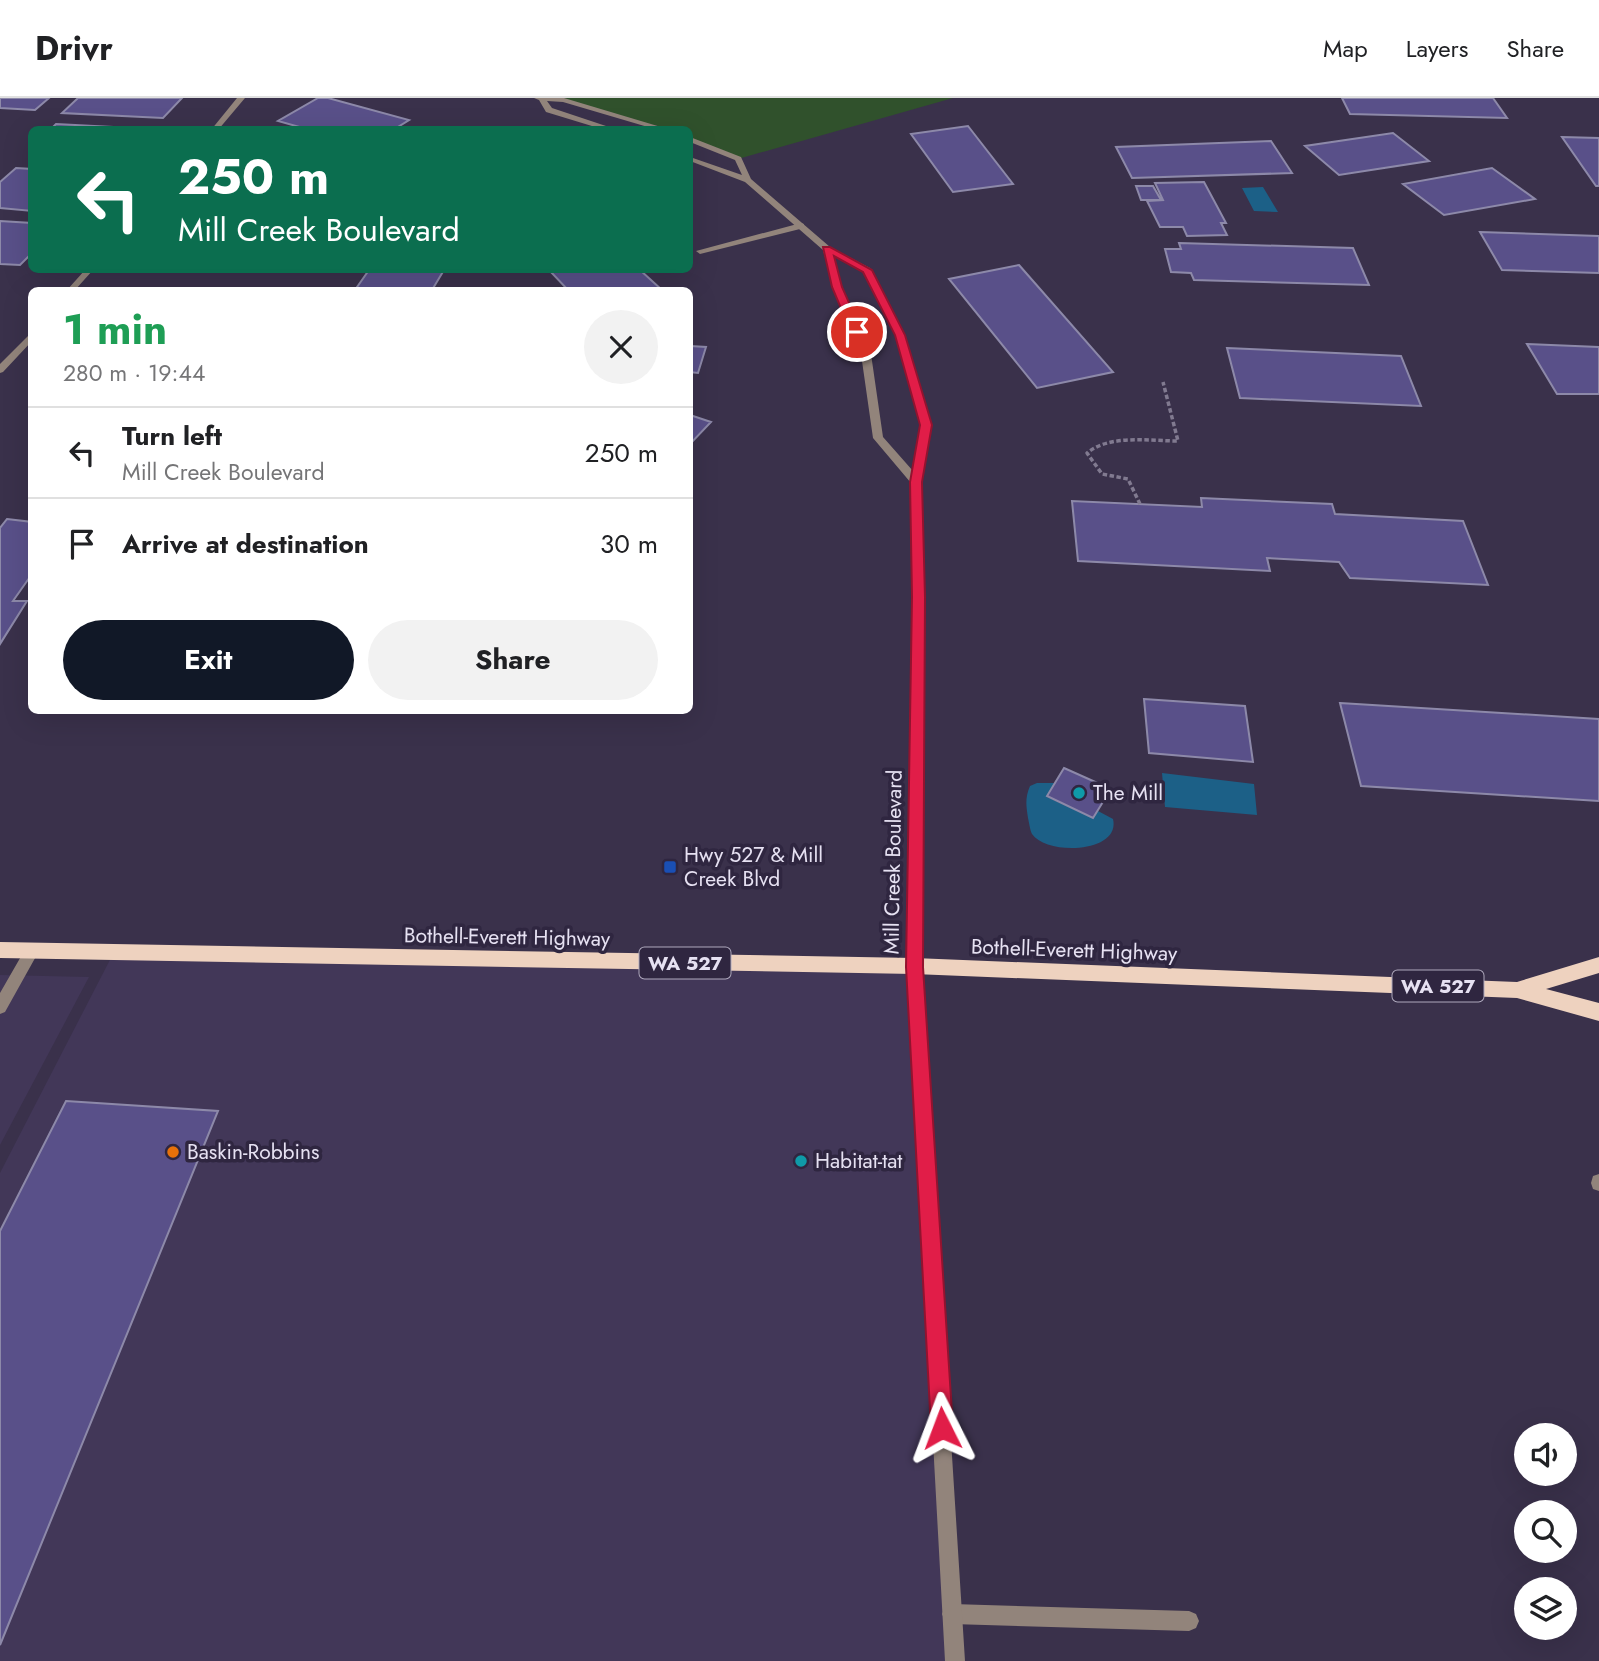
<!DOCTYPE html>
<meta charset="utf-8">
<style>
body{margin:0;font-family:Jost,sans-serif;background:#f2f2f2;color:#202124;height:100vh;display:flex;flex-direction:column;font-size:26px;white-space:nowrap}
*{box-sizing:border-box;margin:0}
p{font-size:23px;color:#757577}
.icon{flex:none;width:38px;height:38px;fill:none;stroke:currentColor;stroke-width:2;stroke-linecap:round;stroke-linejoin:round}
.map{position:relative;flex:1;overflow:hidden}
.panel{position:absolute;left:28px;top:189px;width:665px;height:427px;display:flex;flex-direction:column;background:#fff;border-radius:10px;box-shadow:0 7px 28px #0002}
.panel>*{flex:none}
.guide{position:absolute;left:28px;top:28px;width:665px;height:147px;border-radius:10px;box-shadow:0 7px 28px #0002;background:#0b6e4f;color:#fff;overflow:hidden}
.fabs{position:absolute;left:1514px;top:1325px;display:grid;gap:14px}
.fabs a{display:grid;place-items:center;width:63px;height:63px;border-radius:50%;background:#fff;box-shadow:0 7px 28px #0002;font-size:35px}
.pin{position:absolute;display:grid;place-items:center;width:60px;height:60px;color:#fff;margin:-30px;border:4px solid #fff;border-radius:50%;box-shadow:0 2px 7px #0007}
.me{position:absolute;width:77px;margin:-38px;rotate:357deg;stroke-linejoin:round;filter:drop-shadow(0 0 5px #0008)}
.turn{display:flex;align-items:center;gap:24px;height:147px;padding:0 35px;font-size:32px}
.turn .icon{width:91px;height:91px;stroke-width:2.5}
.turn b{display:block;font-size:49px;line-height:60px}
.round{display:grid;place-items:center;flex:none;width:74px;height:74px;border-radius:37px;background:#f2f2f2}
.summary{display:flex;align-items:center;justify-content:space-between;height:119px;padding:0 35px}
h1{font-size:42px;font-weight:700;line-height:52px;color:#1e9e55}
.primary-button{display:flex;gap:14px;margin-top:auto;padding:14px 35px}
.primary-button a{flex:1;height:80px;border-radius:42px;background:#111827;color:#fff;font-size:28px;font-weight:700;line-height:80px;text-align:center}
.primary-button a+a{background:#f2f2f2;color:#202124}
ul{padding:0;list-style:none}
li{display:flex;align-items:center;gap:21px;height:91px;padding:0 35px;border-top:2px solid #e0e0e0}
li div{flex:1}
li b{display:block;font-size:26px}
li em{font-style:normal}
header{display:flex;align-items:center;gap:42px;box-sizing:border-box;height:98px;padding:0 35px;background:#fff;border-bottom:2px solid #e0e0e0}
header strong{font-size:33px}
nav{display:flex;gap:38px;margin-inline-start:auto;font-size:24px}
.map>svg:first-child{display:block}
.built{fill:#423758}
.green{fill:#30512c}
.water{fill:#1c6087}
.building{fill:#595089;stroke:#8d89a9;stroke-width:2}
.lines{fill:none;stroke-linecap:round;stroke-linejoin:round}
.path{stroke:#817a90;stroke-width:3.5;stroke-dasharray:4.5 2.5;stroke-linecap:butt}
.service{fill:#92847b;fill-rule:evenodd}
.minor{fill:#92847b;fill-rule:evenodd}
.tertiary{fill:#92847b;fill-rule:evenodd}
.primary{fill:#eed2bf;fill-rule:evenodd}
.route{fill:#e11d48;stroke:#92132f;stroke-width:2}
.culture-dot{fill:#0f9aa8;stroke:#2f2640;stroke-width:2.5}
.transit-dot{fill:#1a4fb4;stroke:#2f2640;stroke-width:2.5}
.food-dot{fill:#e8710a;stroke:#2f2640;stroke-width:2.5}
.labels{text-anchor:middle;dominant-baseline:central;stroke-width:7;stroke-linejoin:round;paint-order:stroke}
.shield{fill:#2f2640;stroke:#afa9bd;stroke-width:2}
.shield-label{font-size:19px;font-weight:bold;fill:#e6e1f2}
.poi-label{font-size:21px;fill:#e6e1f2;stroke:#2f2640;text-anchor:start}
.street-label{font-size:21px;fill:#e6e1f2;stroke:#2f2640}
</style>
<header>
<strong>Drivr</strong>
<nav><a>Map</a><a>Layers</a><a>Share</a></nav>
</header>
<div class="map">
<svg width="1599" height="1563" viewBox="0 0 1599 1563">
<rect width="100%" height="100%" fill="#3a314b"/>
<path class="built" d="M114,854L914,868L955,1563H0V1075Z
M0,877L89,879L0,1047Z"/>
<path class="green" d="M538,0H953L738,61L690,41V32C642,31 590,3 538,0Z"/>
<path class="water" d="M1263,89L1278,114L1254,113L1242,90Z
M1162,675L1254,686L1257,717L1165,709Z
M1037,685H1055L1047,699L1093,720L1098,713L1113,721C1121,755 1047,758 1032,736C1030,732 1029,724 1028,720C1026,707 1025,700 1030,688Z"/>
<path class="building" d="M0,0H49L35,12L0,10Z
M78,0H182L163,20L62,15Z
M318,0H328L409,22L393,32H310L278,23Z
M1342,0H1493L1507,20L1350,16Z
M56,26L152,31L50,32Z
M968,28L1013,86L953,94L911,36Z
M1393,35L1429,63L1339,77L1305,48Z
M1562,39L1599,40V88H1596Z
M1271,43L1292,75L1132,80L1116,49Z
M16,70L32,71V113L0,110V84Z
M1492,70L1535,101L1444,117L1403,86Z
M1204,84L1226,125H1221L1227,137L1187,138L1183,129H1160L1147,103L1163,102L1155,85Z
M1136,88H1153L1161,102H1141Z
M0,123L32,125V155L20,167L0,166Z
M1480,134L1599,138V175L1502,172Z
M1179,145L1353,150L1369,187L1194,182L1191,175L1171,174L1165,151H1181Z
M1019,167L1113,274L1037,290L949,181Z
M369,172H444L432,192H355Z
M549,172H640L662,192H568Z
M1527,246L1599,249V296H1557Z
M690,248L706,249L698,275L690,274Z
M1227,250L1401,258L1421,308L1240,300Z
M690,317L711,324L690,346Z
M1201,400L1332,406L1335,416L1463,423L1488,487L1350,480L1339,464L1267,460L1270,473L1078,463L1072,403L1202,409Z
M7,421L32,424V476L13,503H27L0,546V430Z
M1144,601L1245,608L1253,664L1149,655Z
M1340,605L1599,621V703L1361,688Z
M1064,670L1111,691L1093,720L1047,698Z
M66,1003L218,1013L0,1547V1133Z"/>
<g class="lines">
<path class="path" d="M1140,406L1128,381L1102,376L1087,355C1110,336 1150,343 1178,343L1163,284"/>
<path class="service" d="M801,125L804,126V130L700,156L696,153Z
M32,847L37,848L39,853L5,914L0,916V895L27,848Z
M1599,1076V1093L1593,1091L1591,1085L1593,1078Z
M952,1506L1189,1513L1196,1516L1199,1523L1196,1530L1189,1533L952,1526L945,1523L942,1516L945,1509Z"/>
<path class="minor" d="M237,0H245L218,32H211Z
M85,172H93L75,192H67Z
M32,234V243L3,274L0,275V266Z"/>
<path class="tertiary" d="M534,0H564L671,32H658L563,4L547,3L552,10L618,32H605L546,14L539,2Z
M690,39L741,59L751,81L830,149L870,170L905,237L931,327L921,384L924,499L921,868L965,1563H945L907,868L912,499L911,385L873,340L861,256L833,189L823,152L745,84L690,63V59L742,77L735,62L690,44ZM833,158L863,174L895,237L921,327L913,373L883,339L871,256L841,189Z"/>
<path class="primary" d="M0,844L914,860L1517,884L1599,859V875L1546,891L1599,905V923L1517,900L914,876L0,860Z"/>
</g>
<path class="route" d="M823,149H830L872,172L905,237L932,327L922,384L925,499L923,869L953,1330L950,1337L942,1340L935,1337L931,1330L906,869L912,499L910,384L920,327L895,237L863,174L834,158L842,189L862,234L857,237L851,234L832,189Z"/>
<g class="culture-dot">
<circle cx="1079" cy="695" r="7"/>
<circle cx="801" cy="1063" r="7"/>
</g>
<rect class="transit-dot" x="663" y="762" width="14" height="14" rx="3.5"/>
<circle class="food-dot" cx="173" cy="1054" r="7"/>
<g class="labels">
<g class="shield">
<rect x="639.5" y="849.5" width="91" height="31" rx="5"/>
<rect x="1392.5" y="872.5" width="91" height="31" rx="5"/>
</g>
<g class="shield-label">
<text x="685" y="865">WA 527</text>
<text x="1438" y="888">WA 527</text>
</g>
<g class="poi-label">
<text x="1093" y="695">The Mill</text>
<text x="684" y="757">Hwy 527 &amp; Mill<tspan x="684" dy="24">Creek Blvd</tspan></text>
<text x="187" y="1054">Baskin-Robbins</text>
<text x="815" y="1063">Habitat-tat</text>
</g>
<g class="street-label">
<text transform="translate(893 764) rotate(-89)">Mill Creek Boulevard</text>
<text transform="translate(507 839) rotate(1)">Bothell-Everett Highway</text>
<text transform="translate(1074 852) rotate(2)">Bothell-Everett Highway</text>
</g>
</g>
</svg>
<div class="fabs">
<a><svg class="icon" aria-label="sound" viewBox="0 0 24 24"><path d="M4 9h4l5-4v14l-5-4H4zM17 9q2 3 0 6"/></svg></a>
<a><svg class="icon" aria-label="search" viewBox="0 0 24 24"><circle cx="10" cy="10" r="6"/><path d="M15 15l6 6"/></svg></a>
<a><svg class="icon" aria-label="layers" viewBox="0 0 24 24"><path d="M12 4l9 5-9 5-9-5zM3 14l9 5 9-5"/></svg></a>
</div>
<div class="pin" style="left:857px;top:234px;background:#d93025"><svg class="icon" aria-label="arrive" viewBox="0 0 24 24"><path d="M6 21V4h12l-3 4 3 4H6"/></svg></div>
<svg class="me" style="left:942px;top:1330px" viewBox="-20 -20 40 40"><path d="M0-17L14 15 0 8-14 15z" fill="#e11d48" stroke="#fff" stroke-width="4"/></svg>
<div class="guide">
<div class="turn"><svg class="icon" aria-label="left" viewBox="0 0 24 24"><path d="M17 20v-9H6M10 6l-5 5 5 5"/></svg><div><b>250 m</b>Mill Creek Boulevard</div></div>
</div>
<section class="panel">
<div class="summary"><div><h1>1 min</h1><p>280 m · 19:44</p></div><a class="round"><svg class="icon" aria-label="close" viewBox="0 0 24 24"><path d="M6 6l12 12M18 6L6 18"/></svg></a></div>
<ul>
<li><svg class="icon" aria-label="left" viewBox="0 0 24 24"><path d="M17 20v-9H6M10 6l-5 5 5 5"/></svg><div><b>Turn left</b><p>Mill Creek Boulevard</p></div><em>250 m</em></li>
<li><svg class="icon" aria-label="arrive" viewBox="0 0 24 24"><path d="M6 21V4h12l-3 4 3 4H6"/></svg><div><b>Arrive at destination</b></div><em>30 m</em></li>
</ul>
<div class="primary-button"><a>Exit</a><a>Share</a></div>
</section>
</div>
